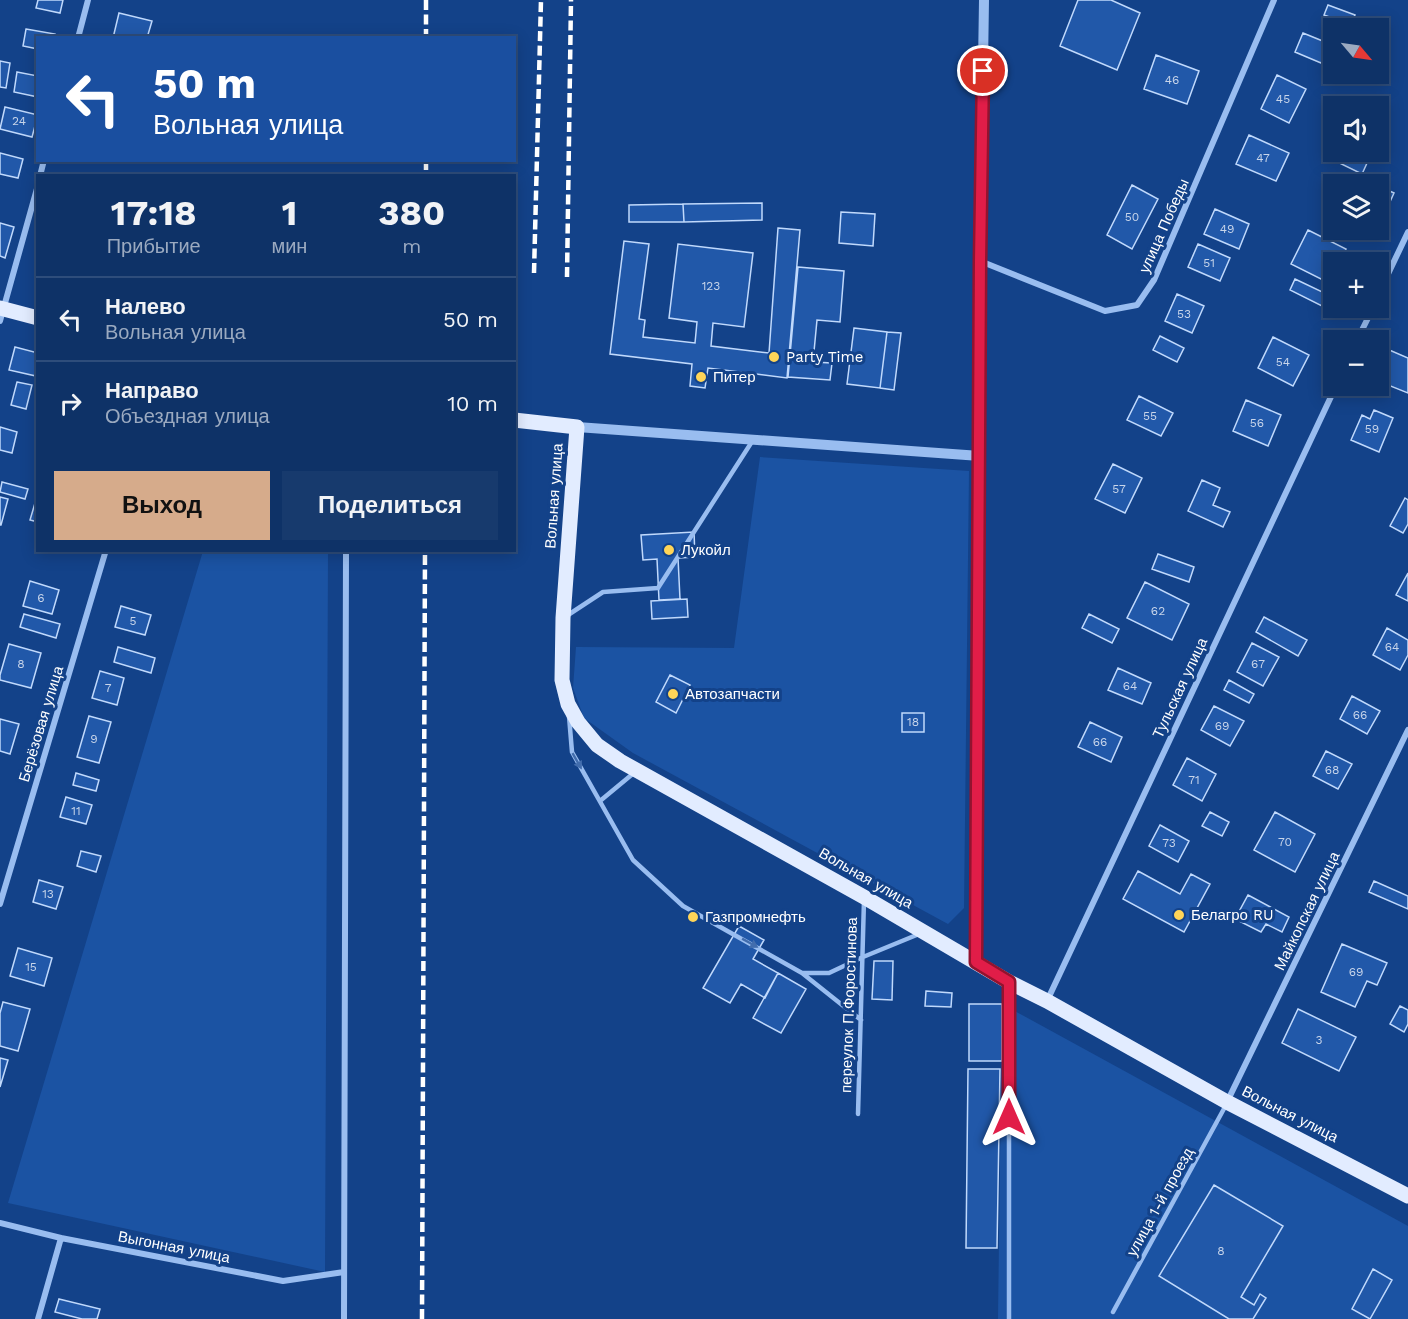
<!DOCTYPE html>
<html lang="ru">
<meta charset="utf-8">
<style>
body{margin:0;font-family:"Work Sans",sans-serif;background:#173a6d;color:#f1f3f6;height:100vh;display:flex;flex-direction:column;font-size:22px;white-space:nowrap}
*{box-sizing:border-box;margin:0}
p{font-size:20px;color:#9baac0}
.icon{flex:none;width:33px;height:33px;fill:none;stroke:currentColor;stroke-width:2;stroke-linecap:round;stroke-linejoin:round}
.map{position:relative;flex:1;overflow:hidden}
.details{position:absolute;left:36px;top:174px;width:480px;height:378px;display:flex;flex-direction:column;background:#0e3267;border-radius:0px;box-shadow:0 3px 15px #0003,0 0 0 2px #2e4d7b}
.details>*{flex:none}
.banner{position:absolute;left:36px;top:36px;width:480px;height:126px;border-radius:0px;box-shadow:0 3px 15px #0003,0 0 0 2px #2e4d7b;background:#1a4fa0;color:#fff;overflow:hidden}
.needle{width:39px;rotate:119deg}
.controls{position:absolute;left:1323px;top:18px;display:grid;gap:12px}
.controls a{display:grid;place-items:center;width:66px;height:66px;border-radius:0px;background:#0e3267;box-shadow:0 3px 15px #0003,0 0 0 2px #2e4d7b;font-size:30px}
.pin{position:absolute;display:grid;place-items:center;width:51px;height:51px;color:#fff;margin:-26px;border:3px solid #fff;border-radius:50%;box-shadow:0 2px 6px #0007}
.me{position:absolute;width:66px;margin:-33px;rotate:0deg;stroke-linejoin:round;filter:drop-shadow(0 0 4px #0008)}
.turn{display:flex;align-items:center;gap:21px;height:126px;padding:0 18px;font-size:27px}
.turn .icon{width:78px;height:78px;stroke-width:2.5}
.turn b{display:block;font-size:42px;line-height:51px}
.eta{display:flex;justify-content:space-evenly;align-items:center;height:102px;text-align:center}
.eta b{font-size:36px;font-weight:700;line-height:42px}
.button{display:flex;gap:12px;margin-top:auto;padding:12px 18px}
.button a{flex:1;height:69px;border-radius:0px;background:#d6ab8b;color:#111;font-size:24px;font-weight:700;line-height:69px;text-align:center}
.button a+a{background:#173a6d;color:#f1f3f6}
ul{padding:0;list-style:none}
li{display:flex;align-items:center;gap:18px;height:84px;padding:0 18px;border-top:2px solid #2e4d7b}
li div{flex:1}
li b{display:block;font-size:22px}
li em{font-style:normal}
.map>svg:first-child{display:block}
.green{fill:#1b53a3}
.building{fill:#2158a9;stroke:#c0d9fc;stroke-width:1.5}
.lines{fill:none;stroke-linecap:round;stroke-linejoin:round}
.service{stroke:#99bdf0;stroke-width:4.5}
.minor{stroke:#99bdf0;stroke-width:6}
.tertiary{stroke:#99bdf0;stroke-width:10}
.primary{stroke:#e2ecff;stroke-width:15}
.rail{stroke:#fff;stroke-width:4.5;stroke-dasharray:10 4.5;stroke-linecap:butt}
.oneway{fill:#426dad}
.route-casing{stroke:#92132f;stroke-width:15}
.route{stroke:#e11d48;stroke-width:10}
.poi-dot{fill:#ffd558;stroke:#134289;stroke-width:2}
.labels{text-anchor:middle;dominant-baseline:central;stroke-width:6;stroke-linejoin:round;paint-order:stroke}
.number-label{font-size:12px;fill:#c8d5ea}
.street-label{font-size:15px;fill:#fff;stroke:#134289}
.poi-label{font-size:15px;fill:#fff;stroke:#134289;text-anchor:start}
</style>
<div class="map">
<svg width="1408" height="1319" viewBox="0 0 1408 1319">
<rect width="100%" height="100%" fill="#134289"/>
<path class="green" d="M760,457L969,471L964,908L948,924L633,753L584,718L573,688L576,647L734,648Z
M203,551H328L325,1272L8,1203Z
M1002,1004L1408,1226V1319H998Z"/>
<path class="building" d="M38,0H63L60,13L36,8Z
M1078,0H1111L1140,13L1117,70L1060,46Z
M1328,5L1355,15L1351,25L1324,15Z
M119,13L152,21L147,38H113Z
M26,29L55,34L54,38H38V49L23,46Z
M1303,33L1330,44L1321,63L1295,52Z
M1156,55L1199,71L1187,104L1144,89Z
M0,61L10,63L6,88L0,87Z
M17,72L38,76V97L14,92Z
M1277,75L1306,89L1289,123L1261,109Z
M5,107L38,115L32,137L0,129Z
M1249,135L1289,153L1276,181L1236,164Z
M1334,148V152H1347L1368,161L1362,174L1329,158Z
M0,153L23,159L18,178L0,174Z
M1132,185L1158,199L1132,249L1107,235Z
M1378,186L1394,193L1380,224H1378Z
M762,203V220L684,222L683,204Z
M683,204L684,222H629V205Z
M1215,209L1249,224L1239,249L1204,234Z
M841,212L875,214L873,246L839,243Z
M0,223L14,227L5,258L0,256Z
M778,228L800,230L787,378L708,368L705,388L690,386L692,364L610,354L624,241L649,244L639,319L645,320L643,337L695,343L697,322L669,318L678,244L753,253L744,327L713,323L711,346L769,353Z
M1308,230L1346,249L1339,262H1334V273L1329,283L1291,264Z
M1198,244L1230,258L1220,281L1188,267Z
M798,267L844,271L840,322L817,320L813,362L832,363L830,380L788,377Z
M1295,279L1333,297L1328,309L1290,290Z
M1177,294L1204,306L1192,333L1165,321Z
M854,328L887,332L880,388L847,384Z
M887,332L901,333L894,390L880,388Z
M1160,336L1184,348L1177,362L1153,350Z
M1273,337L1309,355L1293,386L1258,368Z
M15,347L38,353V370L36,376L9,370Z
M1387,349L1408,358V393L1378,381V369Z
M17,382L32,385L26,409L11,405Z
M1139,396L1173,413L1161,436L1127,420Z
M1246,400L1281,415L1268,446L1233,431Z
M1374,410L1393,418L1379,452L1351,440L1362,415L1370,419Z
M0,427L17,432L12,453L0,450Z
M1113,464L1142,478L1125,513L1095,499Z
M1202,480L1220,488L1213,505L1230,512L1223,527L1188,511Z
M2,482L28,489L25,499L0,492Z
M38,493V522L30,520Z
M0,497L8,499L1,525H0Z
M1405,498L1408,500V524L1403,533L1390,526Z
M694,532L695,557L678,558L680,599L659,600L657,559L643,560L641,535Z
M1158,554L1194,567L1189,582L1152,569Z
M1408,573V601L1396,595Z
M30,581L59,590L52,614L23,606Z
M1145,582L1189,604L1172,640L1127,618Z
M687,599L688,617L652,619L651,601Z
M121,606L151,615L145,635L115,627Z
M24,614L60,624L56,638L20,627Z
M1089,614L1119,629L1112,643L1082,628Z
M1264,617L1307,640L1298,656L1256,632Z
M1387,628L1408,640V655L1400,670L1373,655Z
M1252,643L1279,657L1263,686L1237,672Z
M9,644L41,653L31,688L0,680V675Z
M118,647L155,658L151,673L114,662Z
M1118,668L1151,683L1142,704L1108,690Z
M100,671L124,678L117,705L92,698Z
M670,675L690,685L676,713L656,702Z
M1229,680L1254,694L1249,703L1224,690Z
M1352,696L1380,711L1367,734L1340,719Z
M1214,706L1244,721L1230,746L1201,730Z
M902,713H924V732H902Z
M89,716L111,722L99,763L77,757Z
M0,719L19,724L10,754L0,751Z
M1090,722L1122,737L1111,762L1078,747Z
M1326,751L1352,764L1338,789L1313,776Z
M1187,758L1216,774L1202,801L1173,785Z
M76,773L99,780L96,791L73,785Z
M66,797L92,805L86,824L60,817Z
M1210,812L1229,822L1222,836L1202,826Z
M1275,812L1315,834L1295,872L1254,850Z
M1160,825L1189,841L1178,862L1149,846Z
M81,851L101,856L96,872L77,866Z
M1138,871L1180,894L1191,874L1210,884L1184,932L1123,899Z
M39,880L63,887L56,909L33,902Z
M1374,881L1408,896V909L1369,892Z
M1248,895L1289,917L1282,932L1266,924L1261,932L1235,919Z
M739,926L764,940L753,959L778,973L765,998L741,984L730,1003L703,988Z
M1342,944L1387,963L1377,985L1367,981L1355,1007L1321,992Z
M18,948L52,958L44,986L10,976Z
M874,961H893L892,1000L872,999Z
M778,973L806,989L781,1033L753,1018Z
M926,991L952,993L951,1007L925,1006Z
M3,1002L30,1009L18,1051L0,1046V1013Z
M969,1004H1002V1061H969Z
M1400,1006L1408,1010V1024L1404,1032L1390,1024Z
M1298,1009L1356,1037L1339,1071L1282,1043Z
M0,1058L8,1060L0,1087Z
M968,1069H1000L997,1248H966Z
M1214,1185L1283,1226L1241,1297L1254,1305L1260,1294L1266,1298L1253,1319H1229L1159,1276Z
M1373,1269L1392,1280L1370,1319L1352,1309Z
M59,1299L100,1309L97,1319H82L55,1312Z"/>
<g class="lines">
<path class="service" d="M568,615L603,592L658,588L753,440
M569,716L572,752L633,860L683,906L802,973H829L863,957L919,934
M600,801L635,772
M802,973L861,1020
M858,1114L864,900
M1113,1312L1226,1105
M1009,1319V986"/>
<path class="minor" d="M78,38L88,0
M40,176L44,160
M980,261L1105,311L1137,305L1154,280L1274,0
M1378,295L1408,232
M0,321L38,185
M1357,340L1373,308
M0,904L106,550
M1047,1001L1336,386
M1227,1102L1408,730
M0,1223L61,1238L283,1281L344,1272
M38,1319L61,1238
M344,1319L346,550"/>
<path class="tertiary" d="M577,427L980,456
M976,962L980,261L984,0"/>
<path class="primary" d="M0,308L38,318
M514,420L577,427L563,618L562,680L568,704L578,722L597,745L620,761L864,897L1009,982L1047,1001L1227,1102L1408,1196"/>
<path class="rail" d="M426,0V38
M426,160V176
M534,273L541,0
M567,277L571,0
M422,1319L425,550"/>
</g>
<defs><path id="oneway-solid" d="M-6-.8H1V-3.2L6.5 0L1 3.2V.8H-6Z" transform="scale(1.5)"/></defs>
<g class="oneway">
<use href="#oneway-solid" transform="translate(577 761) rotate(60)"/>
<use href="#oneway-solid" transform="translate(750 943) rotate(29)"/>
</g>
<g class="lines">
<g class="route-casing">
<path id="route" d="M983,71L980,261L976,962L1009,982V1117"/>
</g>
<use href="#route" class="route"/>
</g>
<g class="poi-dot">
<circle cx="774" cy="357" r="6"/>
<circle cx="701" cy="377" r="6"/>
<circle cx="669" cy="550" r="6"/>
<circle cx="673" cy="694" r="6"/>
<circle cx="1179" cy="915" r="6"/>
<circle cx="693" cy="917" r="6"/>
</g>
<g class="labels">
<g class="number-label">
<text x="1172" y="80">46</text>
<text x="1283" y="99">45</text>
<text x="19" y="121">24</text>
<text x="1263" y="158">47</text>
<text x="1132" y="217">50</text>
<text x="1227" y="229">49</text>
<text x="1209" y="263">51</text>
<text x="711" y="286">123</text>
<text x="1184" y="314">53</text>
<text x="1283" y="362">54</text>
<text x="1150" y="416">55</text>
<text x="1257" y="423">56</text>
<text x="1372" y="429">59</text>
<text x="1119" y="489">57</text>
<text x="41" y="598">6</text>
<text x="1158" y="611">62</text>
<text x="133" y="621">5</text>
<text x="1392" y="647">64</text>
<text x="21" y="664">8</text>
<text x="1258" y="664">67</text>
<text x="1130" y="686">64</text>
<text x="108" y="688">7</text>
<text x="1360" y="715">66</text>
<text x="913" y="722">18</text>
<text x="1222" y="726">69</text>
<text x="94" y="739">9</text>
<text x="1100" y="742">66</text>
<text x="1332" y="770">68</text>
<text x="1194" y="780">71</text>
<text x="76" y="811">11</text>
<text x="1285" y="842">70</text>
<text x="1169" y="843">73</text>
<text x="48" y="894">13</text>
<text x="31" y="967">15</text>
<text x="1356" y="972">69</text>
<text x="1319" y="1040">3</text>
<text x="1221" y="1251">8</text>
</g>
<g class="street-label">
<text transform="translate(1164 226) rotate(-66)">улица Победы</text>
<text transform="translate(554 496) rotate(-86)">Вольная улица</text>
<text transform="translate(1180 688) rotate(-65)">Тульская улица</text>
<text transform="translate(41 724) rotate(-73)">Берёзовая улица</text>
<text transform="translate(866 878) rotate(30)">Вольная улица</text>
<text transform="translate(1307 911) rotate(-64)">Майкопская улица</text>
<text transform="translate(849 1005) rotate(-88)">переулок П.Форостинова</text>
<text transform="translate(1290 1114) rotate(27)">Вольная улица</text>
<text transform="translate(1160 1202) rotate(-61)">улица 1-й проезд</text>
<text transform="translate(174 1247) rotate(11)">Выгонная улица</text>
</g>
<g class="poi-label">
<text x="786" y="357">Party Time</text>
<text x="713" y="377">Питер</text>
<text x="681" y="550">Лукойл</text>
<text x="685" y="694">Автозапчасти</text>
<text x="1191" y="915">Белагро RU</text>
<text x="705" y="917">Газпромнефть</text>
</g>
</g>
</svg>
<div class="controls">
<a><svg class="needle" viewBox="-14 -14 28 28"><path d="M0-13l5 13h-10z" fill="#e53935"/><path d="M0 13l5-13h-10z" fill="#9baac0"/></svg></a>
<a><svg class="icon" aria-label="sound" viewBox="0 0 24 24"><path d="M4 9h4l5-4v14l-5-4H4zM17 9q2 3 0 6"/></svg></a>
<a><svg class="icon" aria-label="layers" viewBox="0 0 24 24"><path d="M12 4l9 5-9 5-9-5zM3 14l9 5 9-5"/></svg></a>
<a>+</a>
<a>−</a>
</div>
<div class="pin" style="left:983px;top:71px;background:#d93025"><svg class="icon" aria-label="arrive" viewBox="0 0 24 24"><path d="M6 21V4h12l-3 4 3 4H6"/></svg></div>
<svg class="me" style="left:1009px;top:1117px" viewBox="-20 -20 40 40"><path d="M0-17L14 15 0 8-14 15z" fill="#e11d48" stroke="#fff" stroke-width="4"/></svg>
<div class="banner">
<div class="turn"><svg class="icon" aria-label="left" viewBox="0 0 24 24"><path d="M17 20v-9H6M10 6l-5 5 5 5"/></svg><div><b>50 m</b>Вольная улица</div></div>
</div>
<section class="details">
<div class="eta">
<div><b>17:18</b><p>Прибытие</p></div>
<div><b>1</b><p>мин</p></div>
<div><b>380</b><p>m</p></div>
</div>
<ul>
<li><svg class="icon" aria-label="left" viewBox="0 0 24 24"><path d="M17 20v-9H6M10 6l-5 5 5 5"/></svg><div><b>Налево</b><p>Вольная улица</p></div><em>50 m</em></li>
<li><svg class="icon" aria-label="right" viewBox="0 0 24 24"><path d="M7 20v-9h11M14 6l5 5-5 5"/></svg><div><b>Направо</b><p>Объездная улица</p></div><em>10 m</em></li>
</ul>
<div class="button"><a>Выход</a><a>Поделиться</a></div>
</section>
</div>
